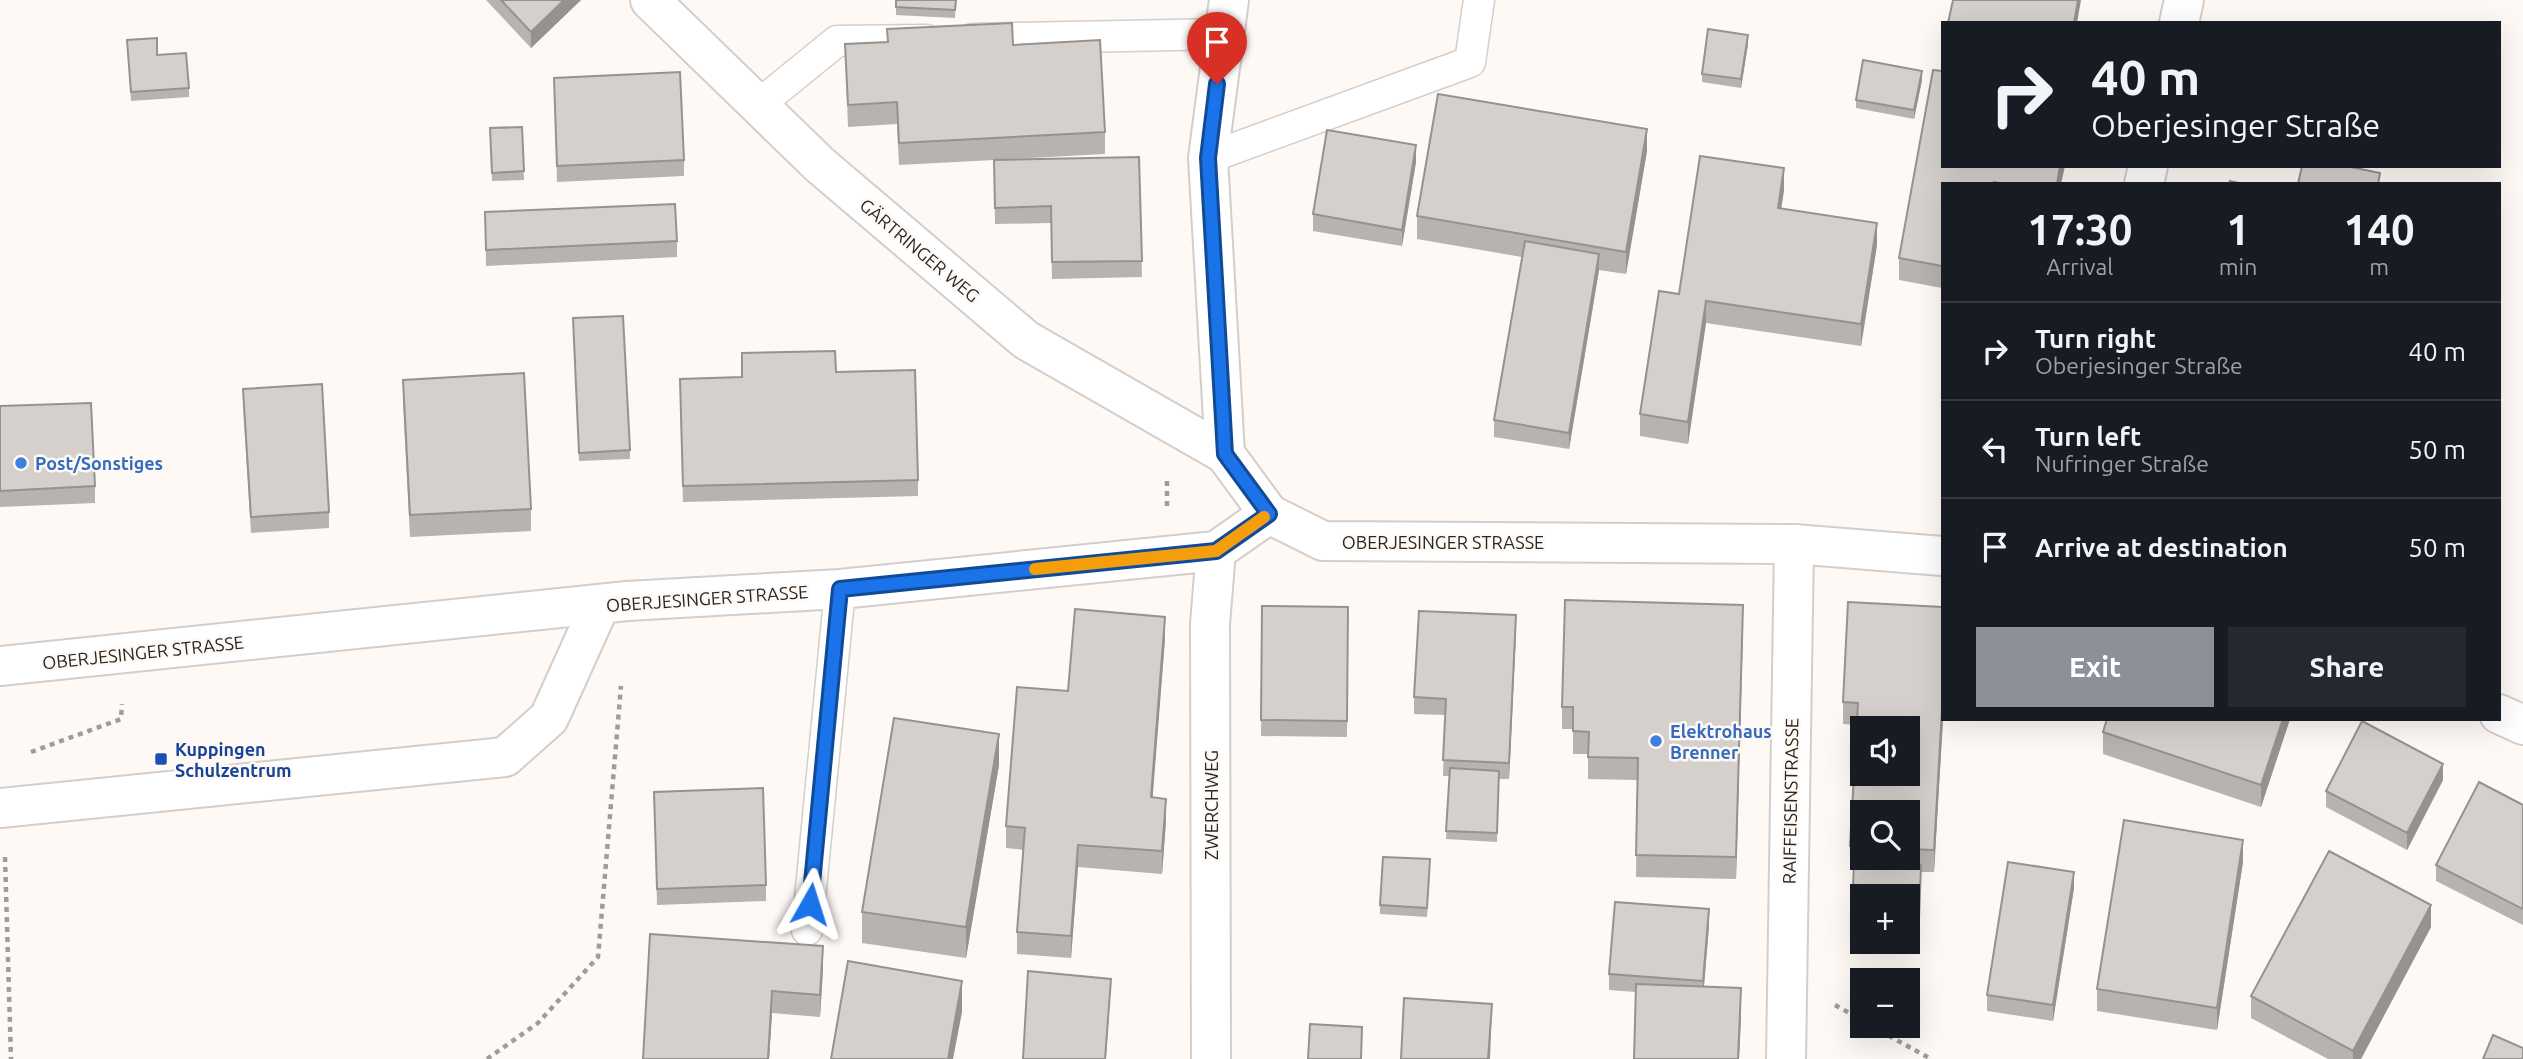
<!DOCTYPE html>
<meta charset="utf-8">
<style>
body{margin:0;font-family:Ubuntu,sans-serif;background:#242831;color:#f1f3f6;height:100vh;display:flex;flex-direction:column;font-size:26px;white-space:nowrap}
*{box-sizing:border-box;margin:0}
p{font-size:23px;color:#9ea1a6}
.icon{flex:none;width:38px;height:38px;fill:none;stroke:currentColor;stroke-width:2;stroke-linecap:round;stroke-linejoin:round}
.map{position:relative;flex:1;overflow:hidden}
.panel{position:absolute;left:1941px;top:182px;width:560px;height:539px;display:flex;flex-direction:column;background:#171b24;border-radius:0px;box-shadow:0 7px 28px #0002}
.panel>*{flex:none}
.banner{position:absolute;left:1941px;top:21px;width:560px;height:147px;border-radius:0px;box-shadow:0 7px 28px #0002;background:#171b24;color:#f1f3f6;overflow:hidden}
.fabs{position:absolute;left:1850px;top:716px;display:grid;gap:14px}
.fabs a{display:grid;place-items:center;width:70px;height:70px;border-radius:0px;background:#171b24;box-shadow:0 7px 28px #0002;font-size:35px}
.pin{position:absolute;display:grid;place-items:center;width:60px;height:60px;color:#fff;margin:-72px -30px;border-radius:50% 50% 50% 0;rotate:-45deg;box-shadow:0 0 7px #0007}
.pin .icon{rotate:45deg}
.me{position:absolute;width:77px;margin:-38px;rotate:6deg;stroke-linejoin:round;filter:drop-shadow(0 0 5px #0008)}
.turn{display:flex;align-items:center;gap:24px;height:147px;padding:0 35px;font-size:32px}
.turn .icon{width:91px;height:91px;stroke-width:2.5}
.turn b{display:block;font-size:49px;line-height:60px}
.eta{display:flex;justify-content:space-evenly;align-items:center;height:119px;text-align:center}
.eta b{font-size:42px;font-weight:700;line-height:49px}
.button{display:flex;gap:14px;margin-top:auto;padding:14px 35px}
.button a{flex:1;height:80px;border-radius:0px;background:#8c9099;color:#fff;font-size:28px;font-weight:700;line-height:80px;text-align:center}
.button a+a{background:#242831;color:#f1f3f6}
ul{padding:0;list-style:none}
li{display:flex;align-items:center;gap:21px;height:98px;padding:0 35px;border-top:2px solid #363941}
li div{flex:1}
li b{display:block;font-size:26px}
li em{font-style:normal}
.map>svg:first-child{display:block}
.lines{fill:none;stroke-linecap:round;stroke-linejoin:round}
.lane-casing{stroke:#d4cecb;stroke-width:33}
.street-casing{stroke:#d4cecb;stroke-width:42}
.secondary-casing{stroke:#d4cecb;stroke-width:42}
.path{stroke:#a09c99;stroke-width:4.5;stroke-dasharray:5 5;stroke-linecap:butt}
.lane{stroke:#fff;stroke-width:30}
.street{stroke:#fff;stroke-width:38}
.secondary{stroke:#fff;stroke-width:38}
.wall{fill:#b7b3af;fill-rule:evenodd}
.shaded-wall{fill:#95928f}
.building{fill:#d5d0cc;stroke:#95928f;stroke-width:2;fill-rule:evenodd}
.route-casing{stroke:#114b97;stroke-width:18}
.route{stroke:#1a73e8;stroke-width:12}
.slow{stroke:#f59e0b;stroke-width:12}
.shop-dot{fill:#3f7fe0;stroke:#fef9f5;stroke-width:2.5}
.transit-dot{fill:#1a4fb4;stroke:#fef9f5;stroke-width:2.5}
.labels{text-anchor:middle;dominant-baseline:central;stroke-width:5;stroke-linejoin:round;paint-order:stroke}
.street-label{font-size:18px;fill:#292725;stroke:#fef9f5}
.shop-label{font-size:18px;font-weight:bold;fill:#366cbe;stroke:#fef9f5;text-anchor:start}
.transit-label{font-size:18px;font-weight:bold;fill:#164399;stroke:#fef9f5;text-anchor:start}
</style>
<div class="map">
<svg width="2523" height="1059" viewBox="0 0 2523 1059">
<rect width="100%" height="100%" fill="#fef9f5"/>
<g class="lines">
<g class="lane-casing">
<path id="lane" d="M972,39L1224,34
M757,106L837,41L926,40
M1208,158L1470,62L1479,0
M807,930L840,589"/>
</g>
<g class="street-casing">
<path id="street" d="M650,0L820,165L1026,340L1225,454
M2179,23L2184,0
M2144,184L2148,166
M0,808L505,757L549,718L600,605
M1211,1059L1210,624L1216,551
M1786,1059L1794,544"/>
</g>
<g class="secondary-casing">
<path id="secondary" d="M1229,0L1208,158L1225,454L1269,514L1323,541L1794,544L1942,556
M0,666L627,601L840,589L1216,551L1269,514
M2499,714L2523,725"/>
</g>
<path class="path" d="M1167,506V480
M31,752L121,719L122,704
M5,857L11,1059
M1835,1005L1862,1020
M1871,1026L1931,1059
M487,1059L538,1023L598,957L621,686"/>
<use href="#lane" class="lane"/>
<use href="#street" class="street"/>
<use href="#secondary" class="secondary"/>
</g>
<path class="wall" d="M486,0H581L531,48Z
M896,0H956L955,18L896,15Z
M887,29L1013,45L1105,132V154L1012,159L1139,157L1142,277L1052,279L1051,223L995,224L994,160L899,165L897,124L848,127L845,44L887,42Z
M127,40L157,55L189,88V97L131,101Z
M1748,44L1741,88L1702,82V74Z
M1942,53V166L2061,184H1942V288L1899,280V258L1942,71Z
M554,78L684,160V176L557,182Z
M1922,80L1914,119L1856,108V100Z
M522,127L524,180L492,181L490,128Z
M1647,151L1626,274L1599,270L1569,449L1494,437V420L1522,257L1417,239V216Z
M1416,162L1402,246L1313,231V214Z
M1784,190L1781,209L1877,245L1861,346L1706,323L1688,444L1640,436V414L1679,294Z
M485,212L677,241V257L486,266Z
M573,327L630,450V459L579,461Z
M836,372L918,480V496L683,502L680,395L742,377Z
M403,380L531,509V531L410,537L403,402Z
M243,389L329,512V528L251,533L243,405Z
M0,406L95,486V503L0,507Z
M1848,602L1943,719L1934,872H1921L1919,927L1908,926V896H1862V923H1852L1854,868H1850V846L1857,725L1843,724V702ZM1862,812H1908V858H1862Z
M1262,606L1348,607L1347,737L1261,736Z
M1743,627L1736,879L1636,877L1637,780L1588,779V754H1573V729H1562V707Z
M1516,632L1509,779H1499L1497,842L1446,839L1449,776H1443L1445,715L1414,714V697Z
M1165,639L1152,798L1166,821L1162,874L1078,867L1071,958L1017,954V932L1024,850L1006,848V826L1068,691Z
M2290,719L2261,807L2103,754V732Z
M999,765L966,958L862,943V912Z
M2443,780L2407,850L2326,807V791Z
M654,792L766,885V901L657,905Z
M2523,805V925L2436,881V865Z
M2243,862L2217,1030L2097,1011V989Z
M1430,868L1427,917L1380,914V905Z
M2074,888L2053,1021L1987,1011V995Z
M1709,925L1704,987L1741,1019L1636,992L1609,990V974Z
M2431,927L2361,1059H2328L2251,1018V996Z
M650,934L823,968L820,1017L772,1013L769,1059H643Z"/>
<path class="shaded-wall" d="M564,0H581L531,48V32Z
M2078,0H2081L2077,23H2074Z
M1748,35V44L1741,88V79Z
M1922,71V80L1914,119V110Z
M1647,129V151L1626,274V252Z
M1416,145V162L1402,246V230Z
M2060,166H2065L2061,184H2057Z
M1784,168V190L1778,230V208Z
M1877,223V245L1861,346V324Z
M1599,254V270L1569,449V433Z
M1706,301V323L1688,444V422Z
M1743,605V627L1736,879V857Z
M1516,615V632L1509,779V763Z
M1165,617V639L1151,819V797Z
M1942,709L1943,719L1934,872V850Z
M2283,719H2290L2261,807V785Z
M999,734V765L966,958V927Z
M2443,764V780L2407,850V833Z
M1166,799V821L1162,874V851Z
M2243,840V862L2217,1030V1008Z
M1078,845V867L1071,958V936Z
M2074,872V888L2053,1021V1005Z
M2431,905V927L2361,1059H2353V1051Z
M1709,909V925L1703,997V981Z
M823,946V968L820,1017V995Z
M1111,979L1106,1059H1105Z
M962,981V1012L953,1059H948Z
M1741,988V1019L1739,1059H1738Z
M772,991V1013L769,1059H768Z
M1492,1004L1490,1059H1488Z"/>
<path class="building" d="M501,0H564L531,32Z
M896,0H956L955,10L896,7Z
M1953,0H2078L2074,23H1948Z
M1012,23L1013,45L1100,40L1105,132L899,143L897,102L848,105L845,44L888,42L887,29Z
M1708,29L1748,35L1741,79L1702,74Z
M157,38V55L186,53L189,88L131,92L127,40Z
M1863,60L1922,71L1914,110L1856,100Z
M1933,70L1942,71V166H2060L2057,184H2004L1994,182L1993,184H1942V266L1899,258Z
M680,72L684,160L557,166L554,78Z
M1438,94L1647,129L1626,252L1417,216Z
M522,127L524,171L492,173L490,128Z
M1327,130L1416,145L1402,230L1313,214Z
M1700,156L1784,168L1778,208L1877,223L1861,324L1706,301L1688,422L1640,414L1659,291L1679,294Z
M1139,157L1142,261L1052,262L1051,206L995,208L994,160Z
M2302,166H2346L2380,173L2378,184H2298Z
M2230,181L2243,184H2229Z
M675,204L677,241L486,250L485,212Z
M1525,241L1599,254L1569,433L1494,420Z
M623,316L630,450L579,453L573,318Z
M835,351L836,372L915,370L918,480L683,486L680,379L742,377V353Z
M524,373L531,509L410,515L403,380Z
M322,384L329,512L251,517L243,389Z
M91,403L95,486L0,491V406Z
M1565,600L1743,605L1736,857L1636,855L1638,758L1588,757L1589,732L1573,731V707H1562Z
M1848,602L1942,607V709L1934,850L1908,849V812H1862V846H1850L1858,703L1843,702ZM1862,728H1908V774H1862Z
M1262,606L1348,607L1347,721L1261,720Z
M1075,609L1165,617L1151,797L1166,799L1162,851L1078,845L1071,936L1017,932L1025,828L1006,826L1017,687L1068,691Z
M1419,611L1516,615L1509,763L1443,760L1446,699L1414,697Z
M894,718L999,734L966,927L862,912Z
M2107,719H2283L2261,785L2103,732Z
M2362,721L2443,764L2407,833L2326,791Z
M1450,768L1499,771L1497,833L1446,831Z
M2479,782L2523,805V909L2436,865Z
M763,788L766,885L657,889L654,792Z
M2124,820L2243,840L2217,1008L2097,989Z
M2329,851L2431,905L2353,1051L2251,996Z
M1383,857L1430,859L1427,908L1380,905Z
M1854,861L1921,865L1919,918L1908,917V896H1862V915L1852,914Z
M2008,862L2074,872L2053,1005L1987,995Z
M1615,902L1709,909L1703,981L1609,974Z
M650,934L823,946L820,995L772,991L768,1059H643Z
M848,961L962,981L948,1059H831Z
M1028,971L1111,979L1105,1059H1023Z
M1636,984L1741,988L1738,1059H1634Z
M1404,998L1492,1004L1488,1059H1401Z
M1310,1024L1362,1027L1361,1059H1308Z
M2493,1035L2523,1048V1059H2483Z"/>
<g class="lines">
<g class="route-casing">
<path id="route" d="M810,904L840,589L1216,551L1269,514L1225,454L1208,158L1217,84"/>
</g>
<use href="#route" class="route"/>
<path class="slow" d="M1035,569L1216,551L1264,517"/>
</g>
<g class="shop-dot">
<circle cx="21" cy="463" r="7"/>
<circle cx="1656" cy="741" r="7"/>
</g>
<rect class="transit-dot" x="154" y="752" width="14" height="14" rx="3.5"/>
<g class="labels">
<g class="street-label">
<text transform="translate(920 250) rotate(40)">GÄRTRINGER WEG</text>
<text x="1443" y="542">OBERJESINGER STRASSE</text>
<text transform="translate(707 598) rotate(-4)">OBERJESINGER STRASSE</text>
<text transform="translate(143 652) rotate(-6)">OBERJESINGER STRASSE</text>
<text transform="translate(1790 801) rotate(-89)">RAIFFEISENSTRASSE</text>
<text transform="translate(1211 805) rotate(-90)">ZWERCHWEG</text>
</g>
<g class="shop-label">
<text x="35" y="463">Post/Sonstiges</text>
<text x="1670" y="731">Elektrohaus<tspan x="1670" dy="21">Brenner</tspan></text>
</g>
<g class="transit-label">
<text x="175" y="749">Kuppingen<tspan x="175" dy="21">Schulzentrum</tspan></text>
</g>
</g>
</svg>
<div class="fabs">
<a><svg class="icon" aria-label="sound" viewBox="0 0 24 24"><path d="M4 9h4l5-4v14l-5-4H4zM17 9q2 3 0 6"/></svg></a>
<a><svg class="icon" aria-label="search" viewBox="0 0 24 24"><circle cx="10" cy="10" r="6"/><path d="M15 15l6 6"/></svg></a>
<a>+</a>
<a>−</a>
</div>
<div class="pin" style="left:1217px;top:84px;background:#d93025"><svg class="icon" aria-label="arrive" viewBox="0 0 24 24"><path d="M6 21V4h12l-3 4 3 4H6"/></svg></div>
<svg class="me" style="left:810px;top:904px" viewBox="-20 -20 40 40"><path d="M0-17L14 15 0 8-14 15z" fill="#1a73e8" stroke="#fff" stroke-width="4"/></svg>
<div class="banner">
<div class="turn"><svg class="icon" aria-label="right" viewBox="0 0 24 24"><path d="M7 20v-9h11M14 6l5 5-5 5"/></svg><div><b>40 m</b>Oberjesinger Straße</div></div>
</div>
<section class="panel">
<div class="eta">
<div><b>17:30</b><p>Arrival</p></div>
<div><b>1</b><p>min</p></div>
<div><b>140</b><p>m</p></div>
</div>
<ul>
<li><svg class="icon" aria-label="right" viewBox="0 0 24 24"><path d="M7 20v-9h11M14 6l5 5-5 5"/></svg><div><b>Turn right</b><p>Oberjesinger Straße</p></div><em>40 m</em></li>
<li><svg class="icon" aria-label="left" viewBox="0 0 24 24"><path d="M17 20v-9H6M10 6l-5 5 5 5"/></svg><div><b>Turn left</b><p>Nufringer Straße</p></div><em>50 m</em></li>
<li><svg class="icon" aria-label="arrive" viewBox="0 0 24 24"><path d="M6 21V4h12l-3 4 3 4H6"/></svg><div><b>Arrive at destination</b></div><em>50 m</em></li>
</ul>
<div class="button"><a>Exit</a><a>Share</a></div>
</section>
</div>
